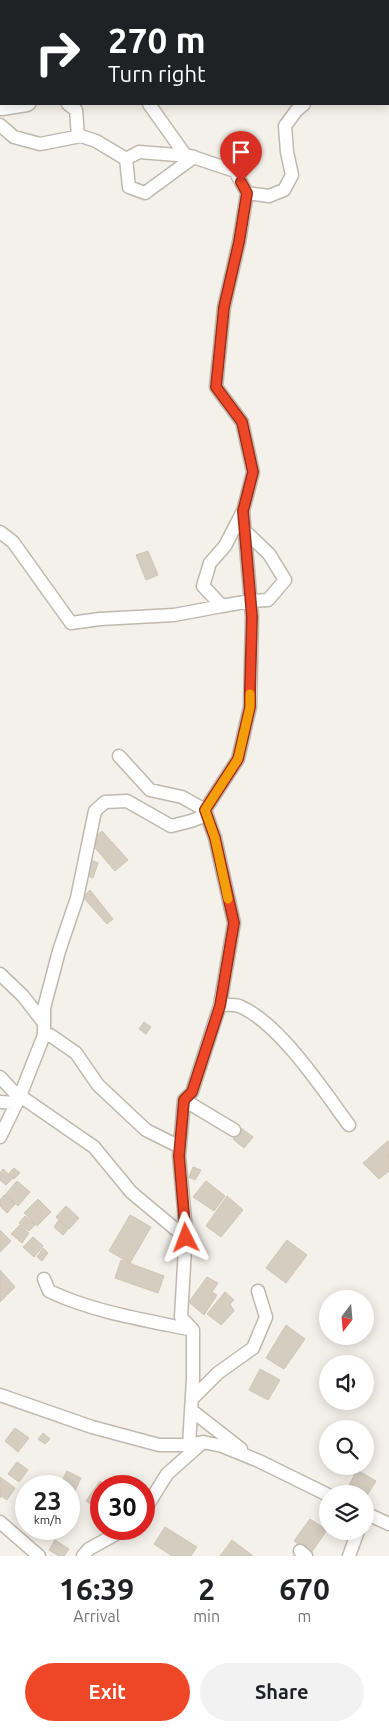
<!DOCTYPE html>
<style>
body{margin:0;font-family:Ubuntu,sans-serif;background:#f2f2f2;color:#202124;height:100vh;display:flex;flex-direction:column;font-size:19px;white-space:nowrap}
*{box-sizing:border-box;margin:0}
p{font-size:16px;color:#757577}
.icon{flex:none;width:28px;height:28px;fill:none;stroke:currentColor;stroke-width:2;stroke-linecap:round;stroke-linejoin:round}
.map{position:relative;height:1556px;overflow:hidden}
.drawer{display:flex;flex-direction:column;background:#fff;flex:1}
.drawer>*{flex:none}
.hud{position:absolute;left:0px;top:0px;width:390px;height:105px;box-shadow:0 2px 12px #0003;background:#202124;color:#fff;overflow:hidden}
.needle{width:32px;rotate:196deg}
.controls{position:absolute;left:319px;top:1290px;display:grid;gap:10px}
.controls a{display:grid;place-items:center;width:55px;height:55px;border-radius:50%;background:#fff;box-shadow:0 2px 12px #0003;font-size:25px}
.speed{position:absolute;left:15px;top:1475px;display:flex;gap:10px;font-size:25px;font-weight:700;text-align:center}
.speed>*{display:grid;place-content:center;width:65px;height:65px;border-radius:50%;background:#fff;box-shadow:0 2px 12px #0003;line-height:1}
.speed small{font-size:12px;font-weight:400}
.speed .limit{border:8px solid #d22;background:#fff;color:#111}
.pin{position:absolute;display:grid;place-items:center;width:42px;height:42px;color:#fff;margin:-51px -21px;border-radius:50% 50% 50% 0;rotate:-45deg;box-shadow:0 0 5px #0007}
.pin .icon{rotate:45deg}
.me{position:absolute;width:55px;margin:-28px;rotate:357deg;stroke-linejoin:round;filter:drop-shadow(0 0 4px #0008)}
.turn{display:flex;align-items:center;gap:18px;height:105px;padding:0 25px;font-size:22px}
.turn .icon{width:65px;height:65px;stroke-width:2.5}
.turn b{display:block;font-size:35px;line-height:42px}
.eta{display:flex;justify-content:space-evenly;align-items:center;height:85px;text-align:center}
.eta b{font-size:30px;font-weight:700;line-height:35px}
.action{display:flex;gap:10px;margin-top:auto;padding:10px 25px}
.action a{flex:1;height:58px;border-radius:30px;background:#ee4727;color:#fff;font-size:20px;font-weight:700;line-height:58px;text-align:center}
.action a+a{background:#f2f2f2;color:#202124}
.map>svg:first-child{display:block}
.building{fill:#d5cdc0;stroke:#d0c5b3}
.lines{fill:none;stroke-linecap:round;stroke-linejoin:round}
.minor-casing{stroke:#bfb9ad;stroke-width:15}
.minor{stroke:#fff;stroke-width:12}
.route-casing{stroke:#9b2e19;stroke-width:12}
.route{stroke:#ee4727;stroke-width:9}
.slow{stroke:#f59e0b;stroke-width:9}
</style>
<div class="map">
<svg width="389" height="1556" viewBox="0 0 389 1556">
<rect width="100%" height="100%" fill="#f4f1ea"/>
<path class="building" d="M148,551L158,575L146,580L136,555Z
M102,831L128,860L115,871L90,842Z
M88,859L98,863L93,878L82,874Z
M90,890L113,919L107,924L83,897Z
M144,1022L151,1027L146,1034L139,1029Z
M241,1128L253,1137L244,1148L233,1139Z
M388,1141L389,1171L379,1179L363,1163Z
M193,1167L201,1170L195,1180L189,1177Z
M14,1168L20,1173L14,1179L9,1173Z
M3,1169L13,1178L6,1185L0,1180V1173Z
M17,1181L30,1192L18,1206L5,1195Z
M206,1181L225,1196L214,1211L193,1197Z
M4,1195L15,1204L7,1213L0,1206V1200Z
M227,1196L243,1210L221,1237L206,1226Z
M38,1199L51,1212L37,1226L24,1213Z
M66,1206L79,1218L69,1229L56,1217Z
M130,1215L151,1227L130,1263L109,1251Z
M25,1216L35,1225L29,1231L19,1223Z
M59,1220L69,1228L63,1235L54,1227Z
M20,1225L29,1233L22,1243L11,1234Z
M0,1230L11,1241L0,1252Z
M33,1237L43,1246L34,1257L23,1247Z
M287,1240L307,1255L286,1283L266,1268Z
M43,1248L48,1253L42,1261L37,1257Z
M121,1260L164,1276L158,1293L115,1278Z
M0,1270L15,1287L0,1302Z
M207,1277L218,1283L212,1292L217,1295L204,1315L189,1302Z
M225,1292L234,1300L230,1304L234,1311L221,1325L207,1314Z
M286,1325L305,1339L284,1369L266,1358Z
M260,1369L280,1380L268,1400L249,1390Z
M15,1428L29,1438L18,1452L5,1441Z
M43,1433L50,1439L45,1444L38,1439Z
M17,1462L28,1470L19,1482L8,1474Z
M357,1470L376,1481L366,1497L365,1494H359L348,1487Z
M67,1471L81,1478L73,1495L69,1493V1486H59Z
M0,1477L15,1488L7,1500L1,1496L0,1498Z
M100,1481L108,1486H101V1511L86,1501Z
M310,1519L327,1530L311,1553L294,1541Z
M165,1527L197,1547L191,1556H172L154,1544Z
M55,1540L69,1549L64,1556H59L49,1550Z
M232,1540L253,1556H220Z"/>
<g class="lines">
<g class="minor-casing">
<path id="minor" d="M165,0L166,1
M305,0L306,1
M372,1L381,0
M68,104L76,110L78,136
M149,104L186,156
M0,108L2,109L27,105L29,104
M0,125L14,137L40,144L81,136L96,141L126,159L139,152L190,156L235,171L247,193
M126,159L129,187L145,193L194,157
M243,511L225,546L210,563L203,586L222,606L250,601L268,600L285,580L269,554L245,531
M0,532L13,542L71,623L100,619L174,615L222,606
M119,756L150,790L182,797L205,810
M0,974L23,996L44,1023
M220,1005C225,1005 233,1004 239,1006C279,1022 323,1090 349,1125
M44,1035H50L76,1053L98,1085L146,1130L180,1147
M0,1077L13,1091L94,1147L131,1192L186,1238
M184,1100L234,1130
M0,1102L17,1103
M0,1137L20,1096L44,1035V1008L59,951L77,898L95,811L105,802L127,801L171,826L191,821L207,815
M44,1279L49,1291C93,1312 145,1320 193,1330
M0,1395L92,1427L159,1445H189L203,1442L222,1446L259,1461L328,1495
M192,1399L218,1373L253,1348L266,1317L258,1291
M191,1410L241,1449
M189,1445L193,1379V1330L181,1317L186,1231L179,1156L184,1100L192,1092L220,1005L234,923L215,838L205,810L238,759L250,707L252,617L243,511L253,472L242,422L216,387L224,307L239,242L247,193L269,196L284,190L292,175L287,152L285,126L296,111L304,104
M144,1511L167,1474L202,1443
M365,1513L389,1524
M0,1522L39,1556
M300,1551L306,1556
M83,1556L89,1549L125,1529
M349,1556L358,1531"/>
</g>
<use href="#minor" class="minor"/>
</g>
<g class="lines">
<g class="route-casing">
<path id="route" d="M186,1238L179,1156L184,1100L192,1092L220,1006L234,923L215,838L205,810L238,759L250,707V689L252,617L243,511L253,472L242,422L216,387L224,307L239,242L247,193L241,182"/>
</g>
<use href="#route" class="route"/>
<path class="slow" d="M228,899L215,838L205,810L238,759L250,707V694"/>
</g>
</svg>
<div class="controls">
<a><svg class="needle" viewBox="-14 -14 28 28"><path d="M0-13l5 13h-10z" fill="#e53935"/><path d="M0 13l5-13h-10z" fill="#757577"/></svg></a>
<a><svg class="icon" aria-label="sound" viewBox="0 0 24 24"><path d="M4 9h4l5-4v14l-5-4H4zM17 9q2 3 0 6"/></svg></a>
<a><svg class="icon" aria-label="search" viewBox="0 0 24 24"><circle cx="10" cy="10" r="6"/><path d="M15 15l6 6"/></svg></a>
<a><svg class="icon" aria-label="layers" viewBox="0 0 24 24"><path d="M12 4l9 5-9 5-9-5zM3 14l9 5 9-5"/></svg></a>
</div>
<div class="speed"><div>23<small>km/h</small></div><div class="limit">30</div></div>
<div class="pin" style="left:241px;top:182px;background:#d93025"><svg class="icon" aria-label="arrive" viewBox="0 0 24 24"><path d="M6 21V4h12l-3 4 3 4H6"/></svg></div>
<svg class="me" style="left:186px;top:1238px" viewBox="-20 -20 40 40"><path d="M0-17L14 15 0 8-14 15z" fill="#ee4727" stroke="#fff" stroke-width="4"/></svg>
<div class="hud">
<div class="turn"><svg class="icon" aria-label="right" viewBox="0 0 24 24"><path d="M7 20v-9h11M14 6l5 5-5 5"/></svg><div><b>270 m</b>Turn right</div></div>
</div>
</div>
<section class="drawer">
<div class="eta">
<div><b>16:39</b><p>Arrival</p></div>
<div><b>2</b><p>min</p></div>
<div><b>670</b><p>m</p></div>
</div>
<div class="action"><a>Exit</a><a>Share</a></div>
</section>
